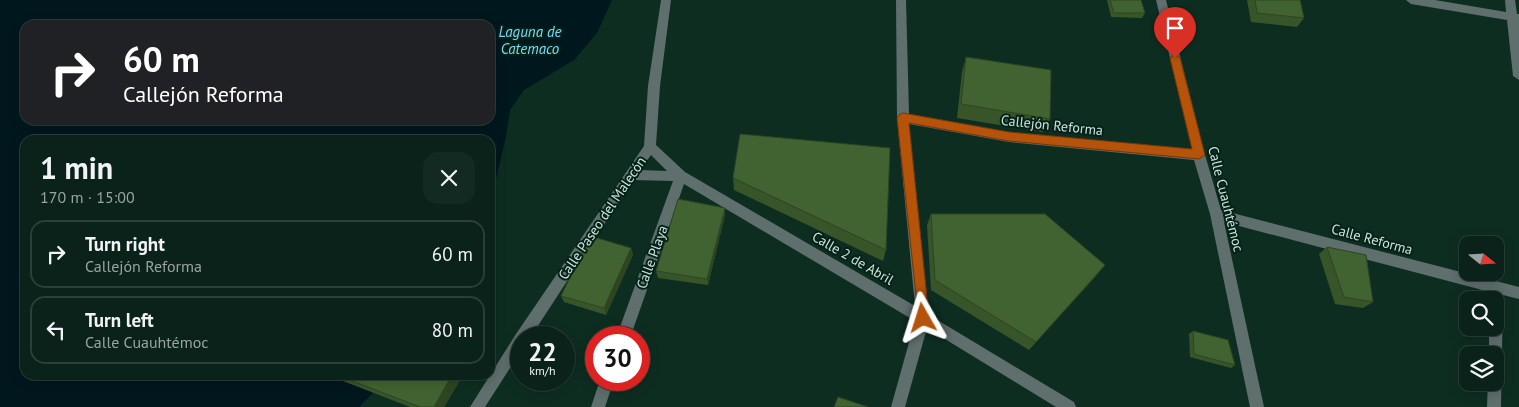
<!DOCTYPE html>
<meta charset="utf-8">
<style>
body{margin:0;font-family:"PT Sans",sans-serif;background:#132a22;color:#f1f3f6;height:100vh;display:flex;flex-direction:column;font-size:19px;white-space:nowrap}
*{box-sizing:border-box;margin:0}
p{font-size:16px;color:#99a4a2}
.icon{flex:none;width:28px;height:28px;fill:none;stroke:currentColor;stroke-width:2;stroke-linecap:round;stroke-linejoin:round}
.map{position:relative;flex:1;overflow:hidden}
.sheet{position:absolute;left:20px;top:135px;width:475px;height:245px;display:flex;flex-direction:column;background:#0a2219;border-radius:15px;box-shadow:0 2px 12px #0003,0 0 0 1px #2a3f38}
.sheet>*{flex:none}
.hud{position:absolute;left:20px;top:20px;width:475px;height:105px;border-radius:15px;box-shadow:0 2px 12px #0003,0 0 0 1px #2a3f38;background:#202124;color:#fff;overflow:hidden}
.needle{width:32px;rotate:108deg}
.buttons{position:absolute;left:1459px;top:236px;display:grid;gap:10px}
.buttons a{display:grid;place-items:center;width:45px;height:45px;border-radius:10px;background:#0a2219;box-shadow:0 2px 12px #0003,0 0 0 1px #2a3f38;font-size:25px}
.speed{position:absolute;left:510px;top:326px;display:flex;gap:10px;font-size:25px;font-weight:700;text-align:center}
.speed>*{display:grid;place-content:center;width:65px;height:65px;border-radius:50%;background:#0a2219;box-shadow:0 2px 12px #0003,0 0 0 1px #2a3f38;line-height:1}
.speed small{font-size:12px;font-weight:400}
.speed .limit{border:8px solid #d22;background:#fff;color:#111}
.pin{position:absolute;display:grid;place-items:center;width:42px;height:42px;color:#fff;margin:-51px -21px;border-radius:50% 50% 50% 0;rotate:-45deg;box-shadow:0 0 5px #0007}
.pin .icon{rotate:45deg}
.me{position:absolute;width:55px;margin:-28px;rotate:354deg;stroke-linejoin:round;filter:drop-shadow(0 0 4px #0008)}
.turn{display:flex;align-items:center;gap:18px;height:105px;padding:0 20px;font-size:22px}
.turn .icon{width:65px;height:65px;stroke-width:2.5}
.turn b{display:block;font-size:35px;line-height:42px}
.round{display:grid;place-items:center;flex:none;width:52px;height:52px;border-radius:15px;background:#132a22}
.head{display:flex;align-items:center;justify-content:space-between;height:85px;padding:0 20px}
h1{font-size:30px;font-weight:600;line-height:38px}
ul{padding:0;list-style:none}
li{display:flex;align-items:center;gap:15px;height:68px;margin:0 10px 8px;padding:0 10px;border:2px solid #2a3f38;border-radius:15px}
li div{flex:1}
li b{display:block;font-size:19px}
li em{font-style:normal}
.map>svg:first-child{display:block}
.water{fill:#01171e;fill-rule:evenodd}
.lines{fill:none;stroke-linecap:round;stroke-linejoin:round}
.minor{fill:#5f6f6e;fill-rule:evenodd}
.wall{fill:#38552a}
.shaded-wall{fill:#2e4522}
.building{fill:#416331;stroke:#2e4522}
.route{fill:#b45309;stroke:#753606}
.labels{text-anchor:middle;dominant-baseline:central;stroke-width:4;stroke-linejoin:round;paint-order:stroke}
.street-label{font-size:14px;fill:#d0e1d9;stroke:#042318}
.water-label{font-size:15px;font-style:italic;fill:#82d7f5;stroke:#042318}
</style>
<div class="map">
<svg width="1519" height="407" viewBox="0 0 1519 407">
<rect width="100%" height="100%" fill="#0e2d21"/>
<path class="water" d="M0,0H612L597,33L574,60L524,90L510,110L506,137L490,204V140H25V375H391L359,407H0ZM25,25H490V120H25Z"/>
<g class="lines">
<path class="minor" d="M661,0H671L660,86L656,145L685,172L915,306L897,118L896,0H906L909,114L1009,132L1192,149L1156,0H1166L1205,155L1221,210L1519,287V299L1503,295L1501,407H1487L1488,382H1495V355H1489V328H1495V300H1490V292L1224,222L1264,407H1250L1210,214L1194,160L1009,142L909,124L929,315L1074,402L1076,407H1056L927,328L905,407H891L915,321L684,184L630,338H616L673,181L633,180L530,338H521V351L485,407H470L516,334L644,146L648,86ZM651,155L667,171L640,170Z
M1406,0H1435L1506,12L1505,0H1515L1517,14H1519V80L1513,76L1507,20L1411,4Z
M600,380H614L605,407H591Z"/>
</g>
<path class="wall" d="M1107,0H1141L1145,13L1142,18L1111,17Z
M1247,0H1300L1304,18L1297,27L1251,22Z
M966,57L1050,119L1043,132L957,118L962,72Z
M733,178L886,250L883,261L734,190Z
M725,208V215L708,285L658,278L656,271Z
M931,214L1097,275L1029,350L931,290L927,225Z
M1327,247L1373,302L1363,308L1335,304L1319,254Z
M631,248L633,255L606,315L564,302L561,296Z
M1193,331L1235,365L1231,368L1190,357L1189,334Z
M335,375H463L444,407H410L343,381Z"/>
<path class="shaded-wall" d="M725,208V215L708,285L707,279Z
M631,248L633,255L606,315L604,308Z
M1105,265L1097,275L1029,350L1036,342Z
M452,375H463L444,407H434Z"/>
<path class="building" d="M1110,0H1141L1145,13H1114Z
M1255,0H1300L1304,18L1257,13Z
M966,57L1051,70L1050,119L961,104Z
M740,134L890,148L886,250L733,178Z
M678,199L725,208L707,279L656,271Z
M931,214H1045L1105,265L1036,342L935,280Z
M590,236L631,248L604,308L561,296Z
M1327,247L1366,255L1373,302L1344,297Z
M1193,331L1228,340L1235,365L1194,354Z
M337,375H452L434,407H420Z
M838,397L868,407H834Z"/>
<path class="route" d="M1175,54L1180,58L1205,155L1199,159L1009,141L909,123L929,318L927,322L923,324L919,322L897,118L899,115L903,113L1009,132L1192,149L1170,58Z"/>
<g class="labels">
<g class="street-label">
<text transform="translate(1052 125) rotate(6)">Callejón Reforma</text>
<text transform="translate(1226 199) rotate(76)">Calle Cuauhtémoc</text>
<text transform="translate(602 218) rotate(-56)">Calle Paseo del Malecón</text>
<text transform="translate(1372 239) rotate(15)">Calle Reforma</text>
<text transform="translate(652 257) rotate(-70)">Calle Playa</text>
<text transform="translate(853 258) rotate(30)">Calle 2 de Abril</text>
</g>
<g class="water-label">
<text x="530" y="31">Laguna de<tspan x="530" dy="17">Catemaco</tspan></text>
</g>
</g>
</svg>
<div class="buttons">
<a><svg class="needle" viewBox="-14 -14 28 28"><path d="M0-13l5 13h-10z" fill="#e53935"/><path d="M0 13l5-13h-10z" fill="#99a4a2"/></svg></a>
<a><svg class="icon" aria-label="search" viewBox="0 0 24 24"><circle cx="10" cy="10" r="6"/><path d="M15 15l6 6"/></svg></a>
<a><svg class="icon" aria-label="layers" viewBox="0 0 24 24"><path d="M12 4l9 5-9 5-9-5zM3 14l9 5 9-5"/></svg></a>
</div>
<div class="speed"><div>22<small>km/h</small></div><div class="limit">30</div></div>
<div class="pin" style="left:1175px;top:58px;background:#d93025"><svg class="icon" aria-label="arrive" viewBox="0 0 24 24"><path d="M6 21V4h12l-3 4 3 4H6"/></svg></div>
<svg class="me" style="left:923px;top:318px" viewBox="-20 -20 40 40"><path d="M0-17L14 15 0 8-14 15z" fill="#b45309" stroke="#fff" stroke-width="4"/></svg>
<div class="hud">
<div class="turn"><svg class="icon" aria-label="right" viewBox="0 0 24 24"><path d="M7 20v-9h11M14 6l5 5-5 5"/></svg><div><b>60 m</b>Callejón Reforma</div></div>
</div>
<section class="sheet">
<div class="head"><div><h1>1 min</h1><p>170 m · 15:00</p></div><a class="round"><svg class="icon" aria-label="close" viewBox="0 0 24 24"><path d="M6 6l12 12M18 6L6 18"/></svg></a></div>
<ul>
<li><svg class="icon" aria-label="right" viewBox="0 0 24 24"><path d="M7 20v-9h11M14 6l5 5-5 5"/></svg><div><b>Turn right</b><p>Callejón Reforma</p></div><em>60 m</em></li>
<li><svg class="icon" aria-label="left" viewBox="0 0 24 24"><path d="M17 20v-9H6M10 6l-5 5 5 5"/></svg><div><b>Turn left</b><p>Calle Cuauhtémoc</p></div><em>80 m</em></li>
</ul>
</section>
</div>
